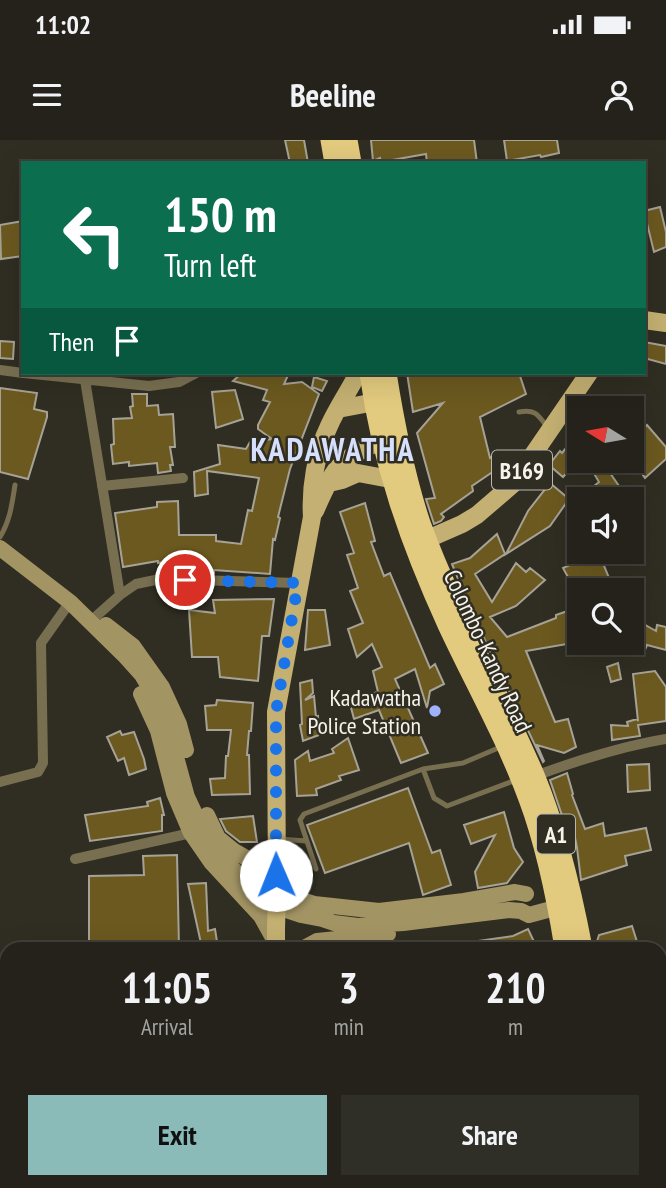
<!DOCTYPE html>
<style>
body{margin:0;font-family:"PT Sans Narrow",sans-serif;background:#302f27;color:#f1f3f6;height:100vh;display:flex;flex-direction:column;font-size:26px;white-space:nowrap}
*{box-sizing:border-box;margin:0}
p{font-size:23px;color:#a3a4a2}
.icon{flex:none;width:38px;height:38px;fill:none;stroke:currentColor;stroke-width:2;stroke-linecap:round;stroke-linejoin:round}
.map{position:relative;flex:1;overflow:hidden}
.sheet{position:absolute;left:0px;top:802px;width:667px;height:247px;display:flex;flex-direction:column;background:#24221a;border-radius:21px 21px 0 0;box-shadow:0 7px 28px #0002,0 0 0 2px #413f39}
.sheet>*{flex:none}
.guide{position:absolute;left:21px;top:21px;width:625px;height:214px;border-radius:0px;box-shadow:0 7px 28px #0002,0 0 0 2px #413f39;background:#0b6e4f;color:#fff;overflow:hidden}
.needle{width:46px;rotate:281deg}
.tools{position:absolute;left:567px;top:256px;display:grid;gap:14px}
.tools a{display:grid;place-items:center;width:77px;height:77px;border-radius:0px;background:#24221a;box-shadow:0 7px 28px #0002,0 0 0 2px #413f39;font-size:35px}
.pin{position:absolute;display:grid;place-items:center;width:60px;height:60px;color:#fff;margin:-30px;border:4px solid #fff;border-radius:50%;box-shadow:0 2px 7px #0007}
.me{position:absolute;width:77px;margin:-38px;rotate:359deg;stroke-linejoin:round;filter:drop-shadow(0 0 5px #0008)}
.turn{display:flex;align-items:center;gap:24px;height:147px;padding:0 28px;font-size:32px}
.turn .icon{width:91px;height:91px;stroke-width:2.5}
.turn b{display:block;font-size:49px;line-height:60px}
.then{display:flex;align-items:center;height:66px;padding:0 28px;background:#0003;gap:14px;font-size:26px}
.eta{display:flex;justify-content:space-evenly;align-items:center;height:119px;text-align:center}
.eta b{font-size:42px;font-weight:700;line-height:49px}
.action{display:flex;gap:14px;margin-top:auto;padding:14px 28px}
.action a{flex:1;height:80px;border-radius:0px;background:#8bbbb9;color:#111;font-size:28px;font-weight:700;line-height:80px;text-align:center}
.action a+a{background:#302f27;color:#f1f3f6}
.status{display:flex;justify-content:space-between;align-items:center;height:49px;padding:0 35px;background:#24221a;direction:ltr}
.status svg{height:19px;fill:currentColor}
header{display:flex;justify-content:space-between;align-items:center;height:91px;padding:0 28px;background:#24221a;font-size:32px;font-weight:700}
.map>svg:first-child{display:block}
.building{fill:#6b591f;stroke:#a6a295;stroke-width:2}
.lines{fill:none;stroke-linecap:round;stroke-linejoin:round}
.lane{stroke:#786f51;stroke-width:5}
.street{stroke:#786f51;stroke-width:10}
.secondary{stroke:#a39464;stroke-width:16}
.primary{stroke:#c4b072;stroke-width:18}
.highway{stroke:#e2ca7e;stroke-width:19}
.primary-bridge{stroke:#c4b072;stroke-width:18}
.route{stroke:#1a73e8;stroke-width:12;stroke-dasharray:0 21.6}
.poi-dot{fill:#9fb3fd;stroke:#302d22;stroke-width:2.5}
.labels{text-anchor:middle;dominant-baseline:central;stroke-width:5;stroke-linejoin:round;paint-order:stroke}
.shield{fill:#302d22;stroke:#bab8af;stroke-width:2}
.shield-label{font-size:23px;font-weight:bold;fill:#f5f3ec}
.street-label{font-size:24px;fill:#f5f3ec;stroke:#302d22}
.poi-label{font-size:24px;fill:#f5f3ec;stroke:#302d22;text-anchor:end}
.district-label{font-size:32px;font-weight:bold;letter-spacing:2px;fill:#d6dffb;stroke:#302d22}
</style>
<div class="status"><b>11:02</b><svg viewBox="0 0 49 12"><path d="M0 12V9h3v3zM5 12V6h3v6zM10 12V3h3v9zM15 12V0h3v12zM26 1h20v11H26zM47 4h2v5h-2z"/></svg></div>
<header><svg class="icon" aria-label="menu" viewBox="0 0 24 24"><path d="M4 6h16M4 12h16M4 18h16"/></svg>Beeline<svg class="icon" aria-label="person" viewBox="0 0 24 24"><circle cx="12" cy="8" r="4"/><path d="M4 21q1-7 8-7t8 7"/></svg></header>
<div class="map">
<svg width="666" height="1048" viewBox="0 0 666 1048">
<rect width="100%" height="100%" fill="#302d22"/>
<path class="building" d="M285,0H304L308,23H290Z
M371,0H474L477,23H427L426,14L381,22L380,18L373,21Z
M504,0H557L559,13L541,17L540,15L507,21Z
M660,67L666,92V107L654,112L644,71Z
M23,81V116L1,119L0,85Z
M0,201L14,202L13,219L0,218Z
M644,202L666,206V224L644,218Z
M242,233H289L284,244L302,242L319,254L290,329L278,377L280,378L275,400L273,399L270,434L214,430V433L186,430V419L158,423V421L123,427L115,373L157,367V362L178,361L179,395H216V401L241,404L248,370L252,371L259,338L207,331L208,354L195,356L194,332L220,324L218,305L246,309L250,302L272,299L258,289V285L270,262L263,260L267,250L233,241Z
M407,233H519L526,254L480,277L490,318L492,317L497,329L472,346L473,351L441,374L444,377L441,381L434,384L426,359L435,358L417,293L443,263L413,272Z
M314,237L327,241L322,251L312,247Z
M0,248L37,253L34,269L47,272V277L28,339L0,332Z
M235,250L243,279L216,288L212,252Z
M132,254H147V266L158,265L159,275L173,274L175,307H170L173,325H170L171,331L158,333L157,323L129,326V322L113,324L111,305L114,304L113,279L132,278L130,267L133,266Z
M647,285L666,307V319L645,338L632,320V317L638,311L632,302V299Z
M579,292V319L563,337L549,325L560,311L562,313Z
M586,320H601L628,359H593L588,351L599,342Z
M550,343L569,359L550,386L506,414L528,371Z
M365,363L375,401L371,402L384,436L390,433L430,528L435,524L444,544L430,551L427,568L415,529L395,539L428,613L401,623L379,570L354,579L349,560L378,552L373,531L382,527L372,504L357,517L348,489L363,483L350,451L358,448L347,415L354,413L340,372Z
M497,394L505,414L475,434L492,462L516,423L526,432L530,428L545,440L516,466L490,477L507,497L556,478V475L579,467V502L526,511L555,582L568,579L576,607L564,613L537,605L544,621L543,622L472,473L452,424L470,418Z
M585,411H598L614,450H575L563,428L588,417Z
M274,459L269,496H262L258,541L220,537L218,517H192L189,470L215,473L213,460Z
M308,470H325L330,505L305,510Z
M633,478L656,491L657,485L666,487V510L647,505L644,512L630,511Z
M618,523L621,539L611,542L607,527Z
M655,531L666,547V581L638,585L640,596L612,600L611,585L628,586L627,582L637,579L638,581L633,534Z
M312,540L313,553L305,560L314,556L316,577L318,576L319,595L303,601L300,585L302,584L300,543Z
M217,560L253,563L251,591H249L247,615H249L250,654L212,655L210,639L225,638L226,616H228L231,590H207L205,566L216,565Z
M120,591L122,595L134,592L144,619L146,629L129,635L124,618L118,621L107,597Z
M348,598L359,630L339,636L341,640L316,649L317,655L297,656L295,620L308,611L310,621L334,613L332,609Z
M649,624L650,650L628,652L627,625Z
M567,633L573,654L572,655L585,689L603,683L605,696L646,688L651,710L625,716L627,725L581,740L577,708L573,687L567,690L550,640Z
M408,648L432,713L440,710L451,745L423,755L409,703L325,733L307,685Z
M160,658L164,675H162V691L90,701L85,675L148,666L147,662Z
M504,672L514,708L523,722L507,743L478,748L475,732L495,695L471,704L464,685Z
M253,676L257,702H240L226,691L220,679Z
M177,715L179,808H89V736L144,735L143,716Z
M206,743L208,791L215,789L218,808H202L188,744Z
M632,786L639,808H595L599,795Z
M528,789L537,808H470V802L513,796Z"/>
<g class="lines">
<path class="lane" d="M519,272C536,269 538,275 548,288
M0,397C10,381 12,364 15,345
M423,629L434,658L447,666L516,640
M279,699L306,701
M316,729L300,680L304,674L423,629L463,623L503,606"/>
<path class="street" d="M0,230L23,233
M24,233L149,246L179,242L196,233
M85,240L120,455
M102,346L183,338
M93,479L120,455L136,444L160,439L298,443
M535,636C576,621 623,606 666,599
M0,642L38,632L43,623L41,503L70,462
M75,719L191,693
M0,925L7,923
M617,1048L623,1041"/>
<path class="secondary" d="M0,408L70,462L124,515L142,535L152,552L167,584L187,657L209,704L239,735L283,769L301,775L322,779L334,783L358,786L403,783L509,770L521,771L529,775L566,765
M106,485L133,506L162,547L179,584L186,610
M141,554L158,591L174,653L191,693L211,722L261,776L276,803
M207,675L218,698L234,711L276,735
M277,743L295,758L314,764L379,771L464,761L515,752L526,754
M304,808L317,801L388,794"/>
<path class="primary" d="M644,180L666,183
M338,269L386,260
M329,343L342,340L358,333L390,339
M315,371C321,358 327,342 336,330C348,315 377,301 395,296
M414,405L462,384L477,375L513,344L589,233
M277,751L276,572L312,377C310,347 316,313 329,286C337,268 349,251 358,233
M276,808V789
M229,1048L232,1041"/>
<path class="highway" d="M330,0L334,23
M348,0L352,23
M369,233C381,322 410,404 447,485C474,543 506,599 528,659C546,707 556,758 564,808
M387,233C395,283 405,335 421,383C452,468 499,551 535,635C558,690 572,750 583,808
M660,988L666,995
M660,1015L666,1021"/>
<path class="primary-bridge" d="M276,789L277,751"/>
</g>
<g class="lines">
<path class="route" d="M185,440L298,443L276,572V735"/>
</g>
<circle class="poi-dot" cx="435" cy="571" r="7"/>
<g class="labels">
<g class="shield">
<rect x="492" y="310.5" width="60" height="39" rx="5"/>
<rect x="537" y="674.5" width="38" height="39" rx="5"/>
</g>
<g class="shield-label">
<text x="522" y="330">B169</text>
<text x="556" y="694">A1</text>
</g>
<g class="street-label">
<text transform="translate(488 511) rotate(65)">Colombo-Kandy Road</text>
</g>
<g class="poi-label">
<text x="421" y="557">Kadawatha<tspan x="421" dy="28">Police Station</tspan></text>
</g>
<g class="district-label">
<text x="333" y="309">KADAWATHA</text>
</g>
</g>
</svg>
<div class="tools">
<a><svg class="needle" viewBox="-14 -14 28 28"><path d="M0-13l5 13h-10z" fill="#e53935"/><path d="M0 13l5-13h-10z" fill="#a3a4a2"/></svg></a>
<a><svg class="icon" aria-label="sound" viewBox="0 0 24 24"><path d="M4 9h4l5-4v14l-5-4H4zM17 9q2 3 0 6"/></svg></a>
<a><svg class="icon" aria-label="search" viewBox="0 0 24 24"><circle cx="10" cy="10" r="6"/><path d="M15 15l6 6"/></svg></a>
</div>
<div class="pin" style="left:185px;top:440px;background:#d93025"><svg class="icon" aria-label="arrive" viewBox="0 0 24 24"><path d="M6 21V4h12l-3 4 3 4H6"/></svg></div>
<svg class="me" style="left:276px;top:735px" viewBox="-20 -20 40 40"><circle r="19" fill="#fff"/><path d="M0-13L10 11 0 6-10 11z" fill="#1a73e8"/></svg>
<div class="guide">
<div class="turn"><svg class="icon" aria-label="left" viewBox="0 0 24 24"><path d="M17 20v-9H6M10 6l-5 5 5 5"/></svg><div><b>150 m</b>Turn left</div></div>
<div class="then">Then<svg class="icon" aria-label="arrive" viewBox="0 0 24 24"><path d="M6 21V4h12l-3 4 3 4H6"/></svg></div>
</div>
<section class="sheet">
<div class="eta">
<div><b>11:05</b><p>Arrival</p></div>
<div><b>3</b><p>min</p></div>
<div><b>210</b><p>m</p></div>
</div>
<div class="action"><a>Exit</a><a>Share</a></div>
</section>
</div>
